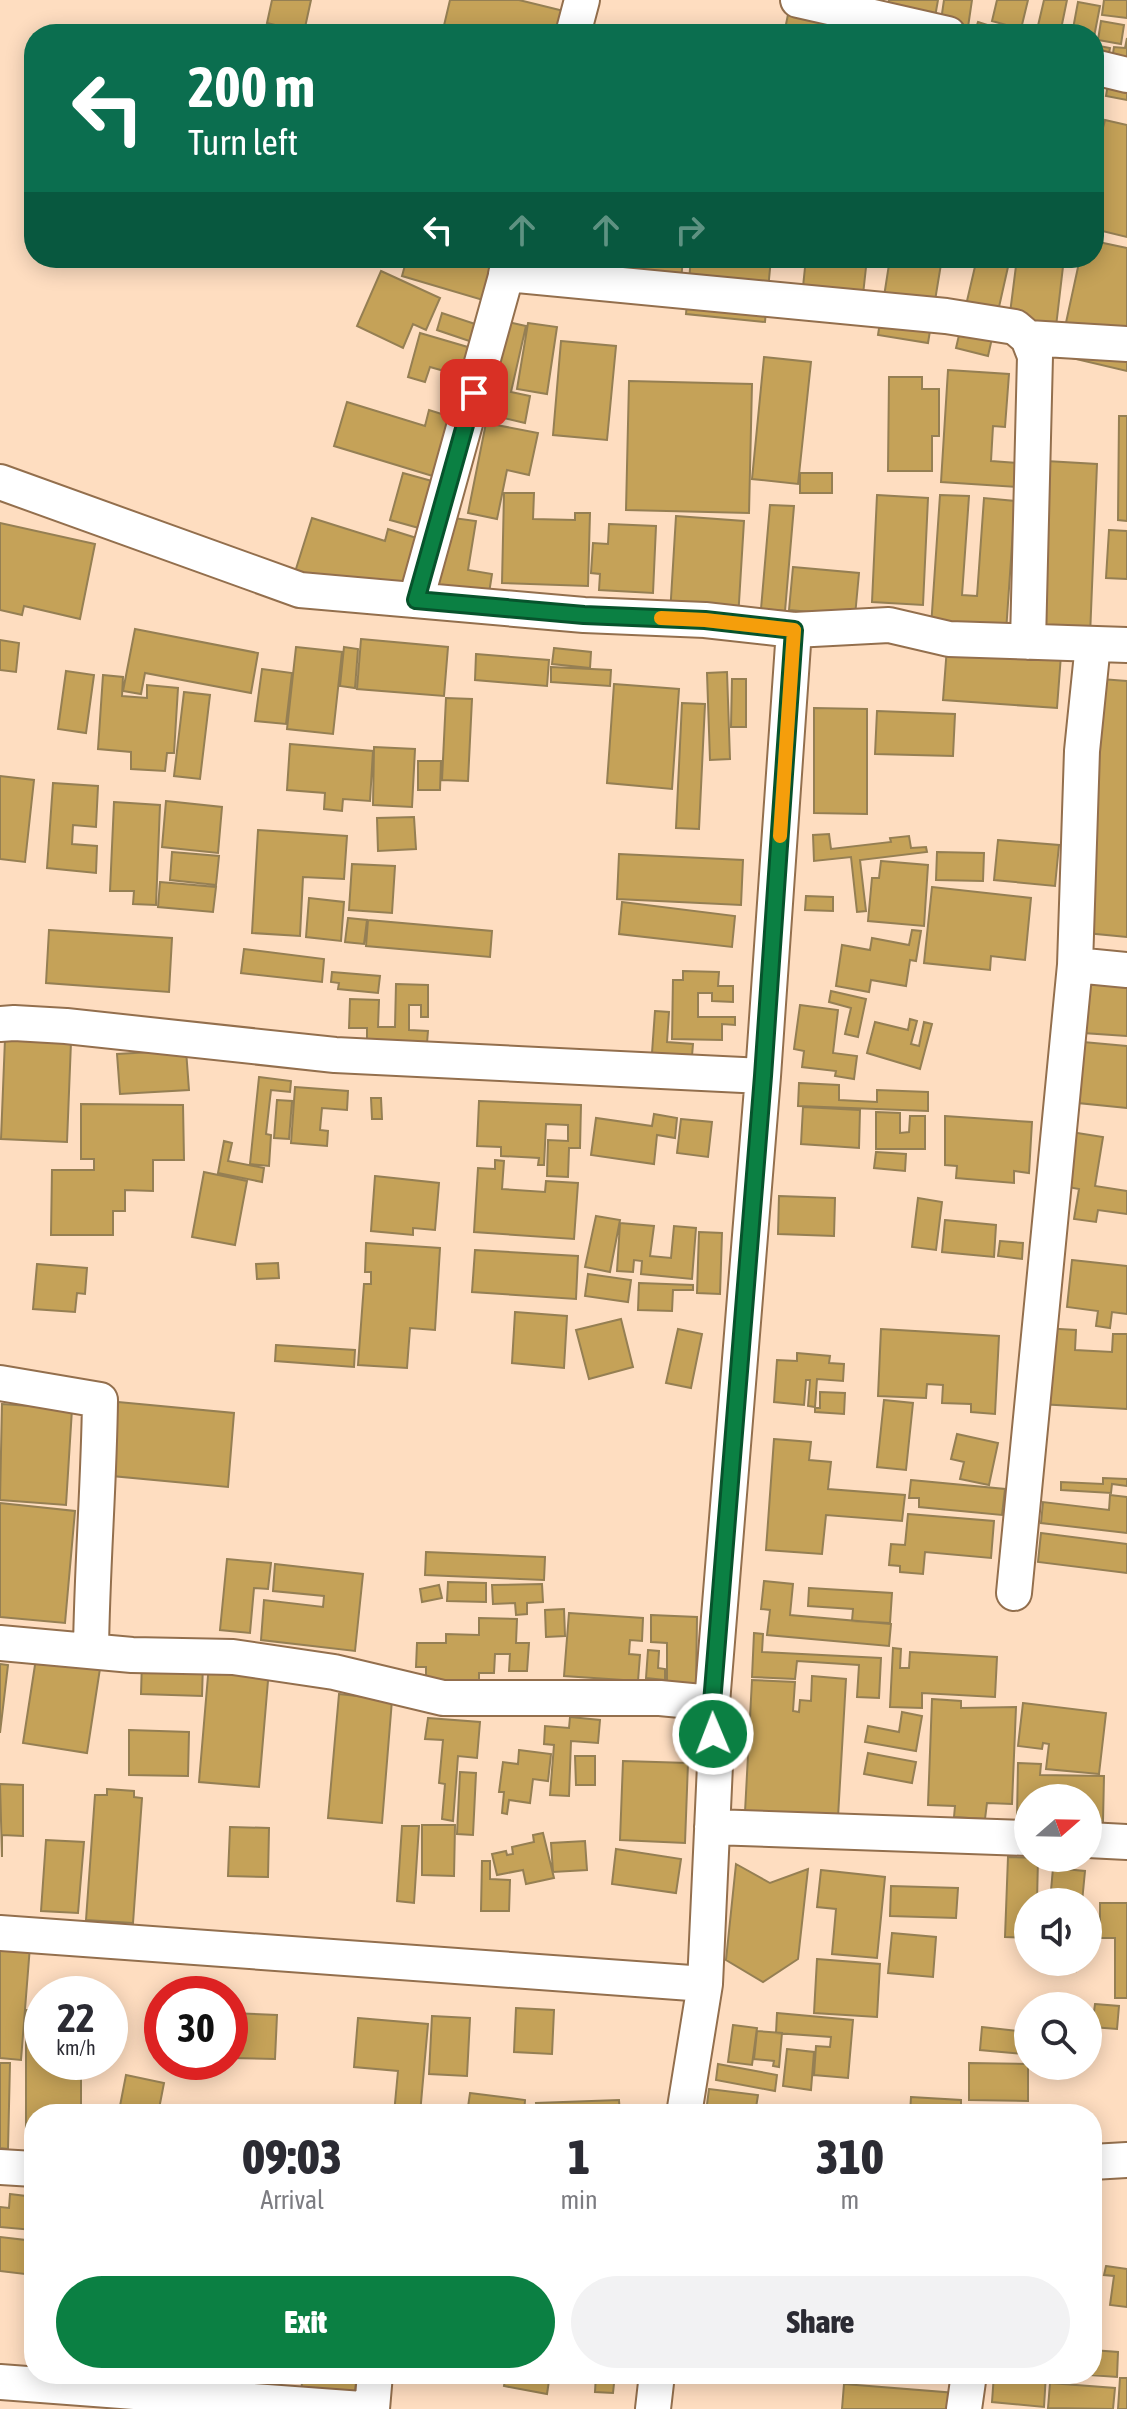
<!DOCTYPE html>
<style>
body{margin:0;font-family:"Asap Condensed",sans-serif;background:#f2f2f3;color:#2b2b33;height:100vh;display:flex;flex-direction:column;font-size:30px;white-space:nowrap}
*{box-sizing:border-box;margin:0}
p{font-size:26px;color:#7c7c81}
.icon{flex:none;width:44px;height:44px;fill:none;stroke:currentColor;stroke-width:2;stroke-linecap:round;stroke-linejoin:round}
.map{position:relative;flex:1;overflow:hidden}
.panel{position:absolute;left:24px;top:2104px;width:1078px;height:280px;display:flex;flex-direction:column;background:#fff;border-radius:32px;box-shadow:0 4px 20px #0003}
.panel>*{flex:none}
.banner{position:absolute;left:24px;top:24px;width:1080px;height:244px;border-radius:32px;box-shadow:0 4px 20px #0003;background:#0b6e4f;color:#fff;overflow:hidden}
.needle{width:52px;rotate:70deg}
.tools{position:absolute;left:1014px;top:1784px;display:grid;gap:16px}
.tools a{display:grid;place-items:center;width:88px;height:88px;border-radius:50%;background:#fff;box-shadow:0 4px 20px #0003;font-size:40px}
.speed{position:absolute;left:24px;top:1976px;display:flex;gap:16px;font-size:40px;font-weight:700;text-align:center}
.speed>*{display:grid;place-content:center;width:104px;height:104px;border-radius:50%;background:#fff;box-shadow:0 4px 20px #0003;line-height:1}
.speed small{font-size:20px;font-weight:400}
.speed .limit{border:12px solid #d22;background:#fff;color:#111}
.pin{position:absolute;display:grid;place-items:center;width:68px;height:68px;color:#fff;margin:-34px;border-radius:16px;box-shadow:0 4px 12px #0006}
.me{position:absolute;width:88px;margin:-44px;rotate:359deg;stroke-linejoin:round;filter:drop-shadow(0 0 6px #0008)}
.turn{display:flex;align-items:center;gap:28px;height:168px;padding:0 32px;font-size:36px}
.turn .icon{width:104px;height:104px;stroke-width:2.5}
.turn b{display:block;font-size:56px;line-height:68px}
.lanes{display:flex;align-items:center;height:76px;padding:0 32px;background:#0003;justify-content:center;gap:40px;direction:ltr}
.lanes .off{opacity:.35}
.eta{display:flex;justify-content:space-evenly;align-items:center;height:136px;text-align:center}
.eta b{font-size:48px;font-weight:800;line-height:56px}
.button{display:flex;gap:16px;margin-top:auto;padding:16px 32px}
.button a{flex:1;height:92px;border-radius:48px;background:#0b8043;color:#fff;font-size:32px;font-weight:800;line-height:92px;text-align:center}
.button a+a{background:#f2f2f3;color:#2b2b33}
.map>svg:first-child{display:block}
.building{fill:#c5a258;stroke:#957f53;stroke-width:2}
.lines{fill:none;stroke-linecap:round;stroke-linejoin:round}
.minor-casing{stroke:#936f4d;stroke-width:38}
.minor{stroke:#fff;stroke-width:34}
.route-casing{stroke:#07532c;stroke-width:20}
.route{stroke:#0b8043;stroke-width:14}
.slow{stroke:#f59e0b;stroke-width:14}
</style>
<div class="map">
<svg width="1127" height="2409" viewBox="0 0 1127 2409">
<rect width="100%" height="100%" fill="#feddc0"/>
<path class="building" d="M272,0H311L304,32L267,23Z
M450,0H519L572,13L567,34H442Z
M791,0H835L828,30L814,27L813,34H784Z
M889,0H938L932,34H882Z
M944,0H972L967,34H939Z
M997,0H1028L1021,29L992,21Z
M1044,0H1067L1060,34L1037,30Z
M1104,0H1127V18L1102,15Z
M1078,2L1100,6L1094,37V34H1072Z
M1101,21L1124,25L1121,44L1098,40Z
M978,22L1015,34H974Z
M1127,38V100L1106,96L1114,47L1125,48Z
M1094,45L1110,48L1102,89L1094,87Z
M1105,120L1127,125V237L1094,229V163Z
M1094,241L1127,248V371L1059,355L1080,258H1094Z
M407,258H524L510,308L402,276Z
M546,258H588L585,283L543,278Z
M594,258H683L679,304L591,296Z
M691,258H771L765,322L686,314Z
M806,258H867L861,313L801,306Z
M890,258H942L928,343L878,335Z
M977,258H1010L988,356L956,348Z
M1017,258H1064L1055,335L1008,329Z
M381,271L440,298L426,330L413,324L403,348L357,326Z
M480,307L487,347L437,330L442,313L475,324Z
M508,322L526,326L511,392L530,396L525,423L487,414Z
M528,323L557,327L547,394L517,389Z
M420,333L478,350L469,378L430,367L425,382L408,377Z
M561,341L616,346L607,440L553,435Z
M764,357L811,362L798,484L752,479Z
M948,370L1009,374L1005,427L993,426L991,461L1018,463L1017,487L941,482Z
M889,377H922V389H939V436H932V471H888Z
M629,381L752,384L749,513L626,510Z
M347,402L425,426L429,410L467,422L449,481L334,446Z
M1119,416H1127V521L1118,520Z
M486,423L538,433L529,475L507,470L497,519L468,513Z
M1046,461L1097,464L1090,636L1038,634Z
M403,473L439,483L426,530L390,520Z
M800,473H832V493H800Z
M504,493H534L533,519L575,520V513H590L588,586L502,583Z
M877,495L928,498L923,605L872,602Z
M940,495L969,496L962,595L977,596L984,498L1015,501L1006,632L931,627Z
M770,505L794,506L785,611L761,609Z
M676,516L744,521L737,635L669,631Z
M446,517L476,521L468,570L492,574L487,606L434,597Z
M312,518L385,541L388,529L426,541L405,608L295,572Z
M0,523L95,544L80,619L24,606L22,615L0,610Z
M609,524L656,526L653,593L599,590L600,574L591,573L593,543L608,544Z
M1109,530L1127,531V579L1106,578Z
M793,567L859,573L855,616L789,610Z
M135,629L258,653L251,693L145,673L141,694L123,691Z
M361,639L448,647L444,696L357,689Z
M0,640L19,643L16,672L0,670Z
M296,647L342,652L333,734L287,729Z
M344,647L358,649L355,688L340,686Z
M947,647L1061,655L1057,708L943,700Z
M554,648L591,652L590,668L552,664Z
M476,654L549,660L547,686L475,680Z
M551,667L611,670L610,686L551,682Z
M262,669L292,673L286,724L255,721Z
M66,671L94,675L86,733L58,729Z
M727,672L730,759L710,760L707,673Z
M103,675L123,677L122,696L147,698V685L178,688L174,753H167L165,771L131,769V752L98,749Z
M732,679H746V727H731Z
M1101,679L1127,681V937L1086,933Z
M614,684L679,689L672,789L607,783Z
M184,692L210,695L200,779L174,776Z
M446,698L472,699L468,781L442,780Z
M682,703L705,704L699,829L676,828Z
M814,708L867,709V814L814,813Z
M877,711L955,714L953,756L875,754Z
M290,744L373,751L370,801L343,799L342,811L324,809L325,793L287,790Z
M374,747L415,749L412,807L373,805Z
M418,761H441L440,790H418Z
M0,776L34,780L25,862L0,859Z
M53,783L98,786L96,827L73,825L72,844L97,846L96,873L47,868Z
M166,801L222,807L218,853L162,847Z
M114,802L160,805L156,905L133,904L134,891H110Z
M414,817L416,849L378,851L377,818Z
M258,830L347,836L344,879L303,877L300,936L252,933Z
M829,834L831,849L891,842L890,838L909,836L911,848L926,847L927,852L860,860L866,911L857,912L851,857L814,861L813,835Z
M998,840L1059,845L1055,886L994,880Z
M172,852L219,856L216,885L170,880Z
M937,852L984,853L983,881L936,880Z
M619,854L743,860L741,905L617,899Z
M881,861L928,865L924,926L868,921L872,878H879Z
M352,864L395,866L392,913L349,910Z
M160,882L216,887L213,912L158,907Z
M932,887L1031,898L1025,960L991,956L990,970L924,963Z
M806,896L833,897V911L805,910Z
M309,898L344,902L341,941L306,937Z
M622,902L735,916L732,947L619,934Z
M348,918L367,920L364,944L345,942Z
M368,920L492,931L490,957L366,946Z
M49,930L172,938L169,992L46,983Z
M912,930L921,931L916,961L910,960L906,986L871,980L869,992L836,986L842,945L870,950L872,938L909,945Z
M244,949L324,959L322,982L241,973Z
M683,971L719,972L718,986H733V1002L712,1001V993H698V1017H735V1025L722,1024V1040L672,1039L673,980H683Z
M332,972L380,976L378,993L338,989L339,983L331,982Z
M1086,983L1127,986V1036L1083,1033Z
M396,984L428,985V1017H421V1005H409V1030L428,1031L427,1043L367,1041V1028H349L350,999L379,1000L378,1027H395Z
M831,991L866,999L858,1037L845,1034L851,1008L829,1002Z
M800,1005L838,1010L833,1053L857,1056L854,1079L835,1076L836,1071L802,1067L804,1051L794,1049Z
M655,1011L669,1012L667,1042L693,1044L692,1056L652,1053Z
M910,1019L917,1021L911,1044L919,1046L924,1022L932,1024L920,1069L867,1053L875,1022L908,1030Z
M5,1039L71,1042L67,1142L1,1139Z
M1083,1042L1127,1046V1108L1078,1103Z
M186,1050L189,1090L120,1094L117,1054Z
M259,1077L291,1081L290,1092L271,1090L266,1134L271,1135L269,1166L250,1164Z
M799,1083L839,1085V1100L877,1102V1090L928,1092V1111L798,1106Z
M295,1087L348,1091L347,1110L322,1108L320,1130L328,1131L327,1146L291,1143Z
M371,1098H381L382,1119H372Z
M277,1100L292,1101L289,1139L274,1138Z
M479,1101L581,1105L580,1148H569L568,1177L547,1176L548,1140L568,1141V1125L546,1124L544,1165H538L539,1158L501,1156V1147L477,1146Z
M81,1104L183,1105L184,1160H153V1191L125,1190V1211H113V1235H51L52,1170H94V1159H81Z
M803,1107L860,1110L859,1148L801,1144Z
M876,1112L900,1113V1133L909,1132L910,1116H925V1149H876Z
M654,1114L677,1118L675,1138L657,1135L654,1164L591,1155L596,1118L652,1126Z
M945,1116L1032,1122L1029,1173L1014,1171V1183L956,1178L957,1166L945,1165Z
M681,1119L712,1122L708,1157L677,1153Z
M1071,1132L1103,1137L1095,1186L1127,1191V1214L1098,1210L1096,1222L1074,1219L1079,1189L1063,1186Z
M224,1141L232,1143L228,1161L264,1168L262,1182L218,1173Z
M876,1152L906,1154L905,1171L874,1168Z
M495,1160L504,1161L502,1189L545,1192L546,1181L578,1183L574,1239L474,1232L478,1168L495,1169Z
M204,1172L247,1181L235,1245L192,1237Z
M375,1176L439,1183L435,1230L413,1228V1235L371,1231Z
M779,1196L835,1198L834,1236L778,1234Z
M918,1198L942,1202L936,1250L912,1247Z
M596,1216L620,1220L610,1272L585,1267Z
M945,1220L996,1225L994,1257L942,1252Z
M620,1223L654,1226L650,1256L671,1258L674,1226L696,1228L692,1279L641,1274L642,1261L634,1260L633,1272L617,1271Z
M699,1232L722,1233L720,1294L697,1293Z
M1000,1241L1023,1243L1022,1259L998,1256Z
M366,1243L440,1248L435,1330L410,1328L407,1368L358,1365L364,1284H371V1272H365Z
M475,1250L578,1256L576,1299L472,1292Z
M1072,1260L1127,1266V1314L1112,1312L1110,1328L1096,1326L1098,1311L1067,1307Z
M278,1263L279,1278L257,1279L256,1264Z
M37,1264L87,1268L85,1294L77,1293L75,1312L33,1309Z
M588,1274L631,1280L628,1302L585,1296Z
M639,1283L693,1285V1290H673L672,1311L638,1310Z
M515,1312L567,1316L564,1368L512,1363Z
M621,1319L633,1367L589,1379L576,1330Z
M1042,1328L1076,1330L1075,1350L1112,1352L1113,1334H1127V1409L1039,1404Z
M678,1329L702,1334L691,1388L666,1383Z
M881,1329L999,1336L995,1414L971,1412V1404L942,1403L943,1385L927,1384L926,1398L878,1396Z
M276,1345L355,1350L354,1367L275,1361Z
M797,1353L830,1356L829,1363L844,1364L843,1381L817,1379L815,1407L808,1406L810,1380H806L804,1405L774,1402L777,1360L797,1361Z
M820,1392L845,1393L844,1414L815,1412V1408H820Z
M884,1400L913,1403L906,1470L877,1467Z
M118,1402L234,1413L228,1487L112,1476Z
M2,1404L72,1409L66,1505L0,1500Z
M957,1434L998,1443L989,1485L960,1479L964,1462L951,1459Z
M774,1439L811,1442L809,1460L831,1462L828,1489L905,1495L902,1521L826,1515L822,1554L766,1550Z
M1103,1478L1127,1479V1486L1112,1484L1111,1493L1061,1490V1482L1103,1484Z
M911,1480L1005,1489L1002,1515L919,1507V1498H909Z
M1110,1495L1127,1497V1533L1041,1523L1043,1502L1109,1510Z
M0,1503L75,1511L65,1623L0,1617Z
M908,1514L994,1521L991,1558L925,1552L923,1574L900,1572V1566L889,1565L891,1544L905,1545Z
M1041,1533L1127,1544V1573L1038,1562Z
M426,1552L545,1557L544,1580L425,1575Z
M227,1559L271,1563L268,1589L254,1588L250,1633L220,1630Z
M275,1564L363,1574L355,1651L261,1640L264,1600L323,1607L324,1596L273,1591Z
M764,1581L793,1584L790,1615L891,1624L889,1646L767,1635L770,1610L761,1609Z
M448,1582L486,1583V1602L447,1601Z
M542,1584L543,1602L527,1603V1614L516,1615L515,1603L493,1604L492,1585Z
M439,1585L442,1598L422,1602L420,1589Z
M809,1588L892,1593L890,1623L852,1621L853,1609L808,1606Z
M564,1609L565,1636L546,1637L545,1610Z
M569,1613L643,1618L642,1641L630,1640L629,1654L640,1655L638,1681L564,1676Z
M651,1615L697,1617L696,1685L667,1684V1643L651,1642Z
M479,1618L517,1619L516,1643H529L527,1671H509L510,1654H495L494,1673H479V1692L426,1690V1667H416L417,1643H446V1634L479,1635Z
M754,1633L763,1634L762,1652L881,1658L879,1698L857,1697L859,1665L797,1661L795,1679L752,1677Z
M893,1648L901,1649L900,1668H909L910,1652L997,1657L995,1697L922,1693V1708L890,1707Z
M648,1650L659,1651L658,1668L665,1669V1680L646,1678Z
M37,1652L101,1662L87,1753L23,1743Z
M142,1661L203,1663L202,1696L141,1694Z
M0,1664L8,1665L0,1733Z
M209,1664L269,1669L259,1787L199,1782Z
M812,1676L846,1679L838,1817L745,1812L752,1680L795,1682L793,1711L799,1712L800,1700L811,1701Z
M339,1694L392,1700L382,1823L328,1818Z
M932,1699L961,1701V1708L1016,1707L1012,1804L987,1803L985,1819L954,1817L955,1806L928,1805Z
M1023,1703L1106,1713L1099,1774L1046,1769L1049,1744L1043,1743L1042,1749L1018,1746Z
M902,1712L922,1716L916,1751L865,1742L868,1726L899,1732Z
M570,1717L600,1720L598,1743L571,1741L569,1796L550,1795L554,1745L544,1744L545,1726L569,1728Z
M428,1718L480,1722L477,1758L458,1756L453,1821L442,1819L445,1784L439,1783L443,1740L425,1739Z
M129,1730L189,1732L188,1776L129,1775Z
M519,1750L551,1754L548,1781L533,1779L530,1803L509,1800L507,1814L502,1813L504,1792H499L503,1762L518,1764Z
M868,1753L916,1762L912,1783L864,1774Z
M575,1756H595V1785H576Z
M623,1761L688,1763L685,1843L620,1840Z
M1018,1763L1041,1764L1040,1775L1104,1776L1103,1821L1088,1820V1798H1028V1819L1017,1818Z
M460,1772L476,1773L473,1835L457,1834Z
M0,1784L23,1785V1836L2,1835V1857Z
M107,1789L134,1791V1797L142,1798L133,1923L86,1920L95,1795H107Z
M422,1825H455L454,1876L422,1875Z
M402,1826H419L414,1903L397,1901Z
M230,1827L269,1828L268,1877L228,1876Z
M543,1833L554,1878L526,1884L523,1870L497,1875L492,1854L506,1851L507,1855L513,1854L512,1847L534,1842L533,1835Z
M46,1840L84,1842L78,1913L41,1911Z
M585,1841L587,1870L553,1872L551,1843Z
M616,1849L681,1859L676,1893L612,1884Z
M1008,1857L1038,1858L1037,1902H1028V1938L1005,1937Z
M482,1861H490V1879L510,1880L509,1911H481Z
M736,1864L770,1883L808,1869L798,1959L763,1982L726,1960Z
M1053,1868L1085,1871L1082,1902H1050Z
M821,1870L885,1877L877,1958L832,1954L836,1909L817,1907Z
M891,1886L958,1888L956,1918L890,1916Z
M1100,1903H1127V1998H1115V1938H1100Z
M892,1933L936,1937L933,1977L888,1973Z
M0,1944L30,1946L21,2060L0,2058Z
M817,1959L880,1964L877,2017L814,2013Z
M1052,1962H1078L1076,1971L1051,1967Z
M1095,2004L1119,2006L1117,2029L1092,2027Z
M516,2008L554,2010L552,2054L514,2052Z
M26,2010H42V2062H81V2114H34V2132H26Z
M230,2013L277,2015L275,2059L230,2058Z
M777,2013L853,2020L848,2078L814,2075L816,2046L830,2047L831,2037L776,2033Z
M432,2016L470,2018L467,2076L429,2074Z
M358,2018L428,2024L420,2114H394L398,2071L354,2067Z
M733,2025L757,2028L752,2065L728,2062Z
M982,2027L1026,2032L1024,2054L980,2050Z
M757,2031L782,2033L779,2067L773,2066L774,2061L754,2059Z
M787,2049L814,2052L811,2090L783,2086Z
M0,2063H10L8,2149L0,2148Z
M969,2063L1028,2064V2101L969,2100Z
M718,2064L777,2075L775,2091L716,2080Z
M126,2075L164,2083L158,2114L119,2111Z
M709,2089L758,2095L755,2114L706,2112Z
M470,2093L525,2100L524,2114H427V2109L467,2114Z
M911,2097L961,2100V2114H910Z
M619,2100L620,2114H537L536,2103Z
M213,2105L240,2107V2114H212Z
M98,2108L127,2114H97Z
M247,2108L281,2111V2114H246Z
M10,2194L34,2197L33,2230L0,2227V2207L9,2208Z
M0,2237L34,2241L33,2275L0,2271Z
M1106,2266L1127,2269V2307L1110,2305L1114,2276L1104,2275Z
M1092,2350L1118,2352L1117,2377L1075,2374H1092Z
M303,2374H357L353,2409H299Z
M506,2374H550L547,2394L504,2386Z
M596,2374H615L613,2393L595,2392Z
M749,2374H804V2381L749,2377Z
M994,2374H1046L1044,2407L992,2402Z
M1120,2378H1127V2409H1118Z
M1050,2383L1115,2388L1113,2409L1048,2408Z
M844,2384L956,2393L954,2409H842Z"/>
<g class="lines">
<g class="minor-casing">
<path id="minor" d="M798,0L948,34
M573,34L582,0
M1094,67L1127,75
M506,274L946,316L1015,327L1028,338L1035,356L1028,642
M1028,338L1127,344
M0,482L300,590L584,615L705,620L794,630L889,625L949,639L1127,645
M416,600L511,258
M1075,965L1127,970
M0,1024L14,1023L66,1026L335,1055L763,1076
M0,1383L100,1400C99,1483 92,1567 91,1650
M1014,1593L1075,965L1082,751L1093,644
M0,1643L132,1655L233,1657L334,1672L443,1698H660L712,1703
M712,1827L1028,1838
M1088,1840L1127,1842
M0,1933L705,1984
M684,2114L705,1984L715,1765L712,1703L763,1076L794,630
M1092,2162L1127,2160
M0,2167L34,2169
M0,2382L362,2409
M372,2409L375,2374
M653,2409L657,2374
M964,2409L969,2374"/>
</g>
<use href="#minor" class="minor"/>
</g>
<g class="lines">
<g class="route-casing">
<path id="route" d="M474,393L416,600L584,615L705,620L794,630L763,1076L712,1703L713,1734"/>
</g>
<use href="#route" class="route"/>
<path class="slow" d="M661,618L705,620L794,630L780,836"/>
</g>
</svg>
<div class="tools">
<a><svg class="needle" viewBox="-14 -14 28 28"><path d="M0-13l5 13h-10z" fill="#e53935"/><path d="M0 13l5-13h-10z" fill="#7c7c81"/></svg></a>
<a><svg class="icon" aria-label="sound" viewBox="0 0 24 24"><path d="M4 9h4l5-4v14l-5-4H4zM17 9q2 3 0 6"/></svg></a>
<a><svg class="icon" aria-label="search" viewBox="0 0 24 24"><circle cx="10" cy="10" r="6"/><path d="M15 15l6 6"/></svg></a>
</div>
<div class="speed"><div>22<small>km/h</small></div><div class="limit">30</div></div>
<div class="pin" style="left:474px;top:393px;background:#d93025"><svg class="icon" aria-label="arrive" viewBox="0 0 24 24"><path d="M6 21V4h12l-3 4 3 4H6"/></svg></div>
<svg class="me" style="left:713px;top:1734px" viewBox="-20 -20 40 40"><circle r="17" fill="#0b8043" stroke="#fff" stroke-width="3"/><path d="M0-11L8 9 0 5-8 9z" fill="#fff"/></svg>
<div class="banner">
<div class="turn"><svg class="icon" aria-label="left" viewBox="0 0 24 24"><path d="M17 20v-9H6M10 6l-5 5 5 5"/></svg><div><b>200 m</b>Turn left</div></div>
<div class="lanes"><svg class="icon" aria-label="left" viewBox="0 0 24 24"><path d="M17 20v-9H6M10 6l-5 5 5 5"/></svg><svg class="icon off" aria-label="ahead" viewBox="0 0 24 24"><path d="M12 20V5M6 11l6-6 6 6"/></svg><svg class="icon off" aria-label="ahead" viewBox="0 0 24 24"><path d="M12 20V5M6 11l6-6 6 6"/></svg><svg class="icon off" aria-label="right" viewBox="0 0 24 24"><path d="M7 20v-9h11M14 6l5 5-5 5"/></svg></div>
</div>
<section class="panel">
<div class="eta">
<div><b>09:03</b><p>Arrival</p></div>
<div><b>1</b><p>min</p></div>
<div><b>310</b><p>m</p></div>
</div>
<div class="button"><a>Exit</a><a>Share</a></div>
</section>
</div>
